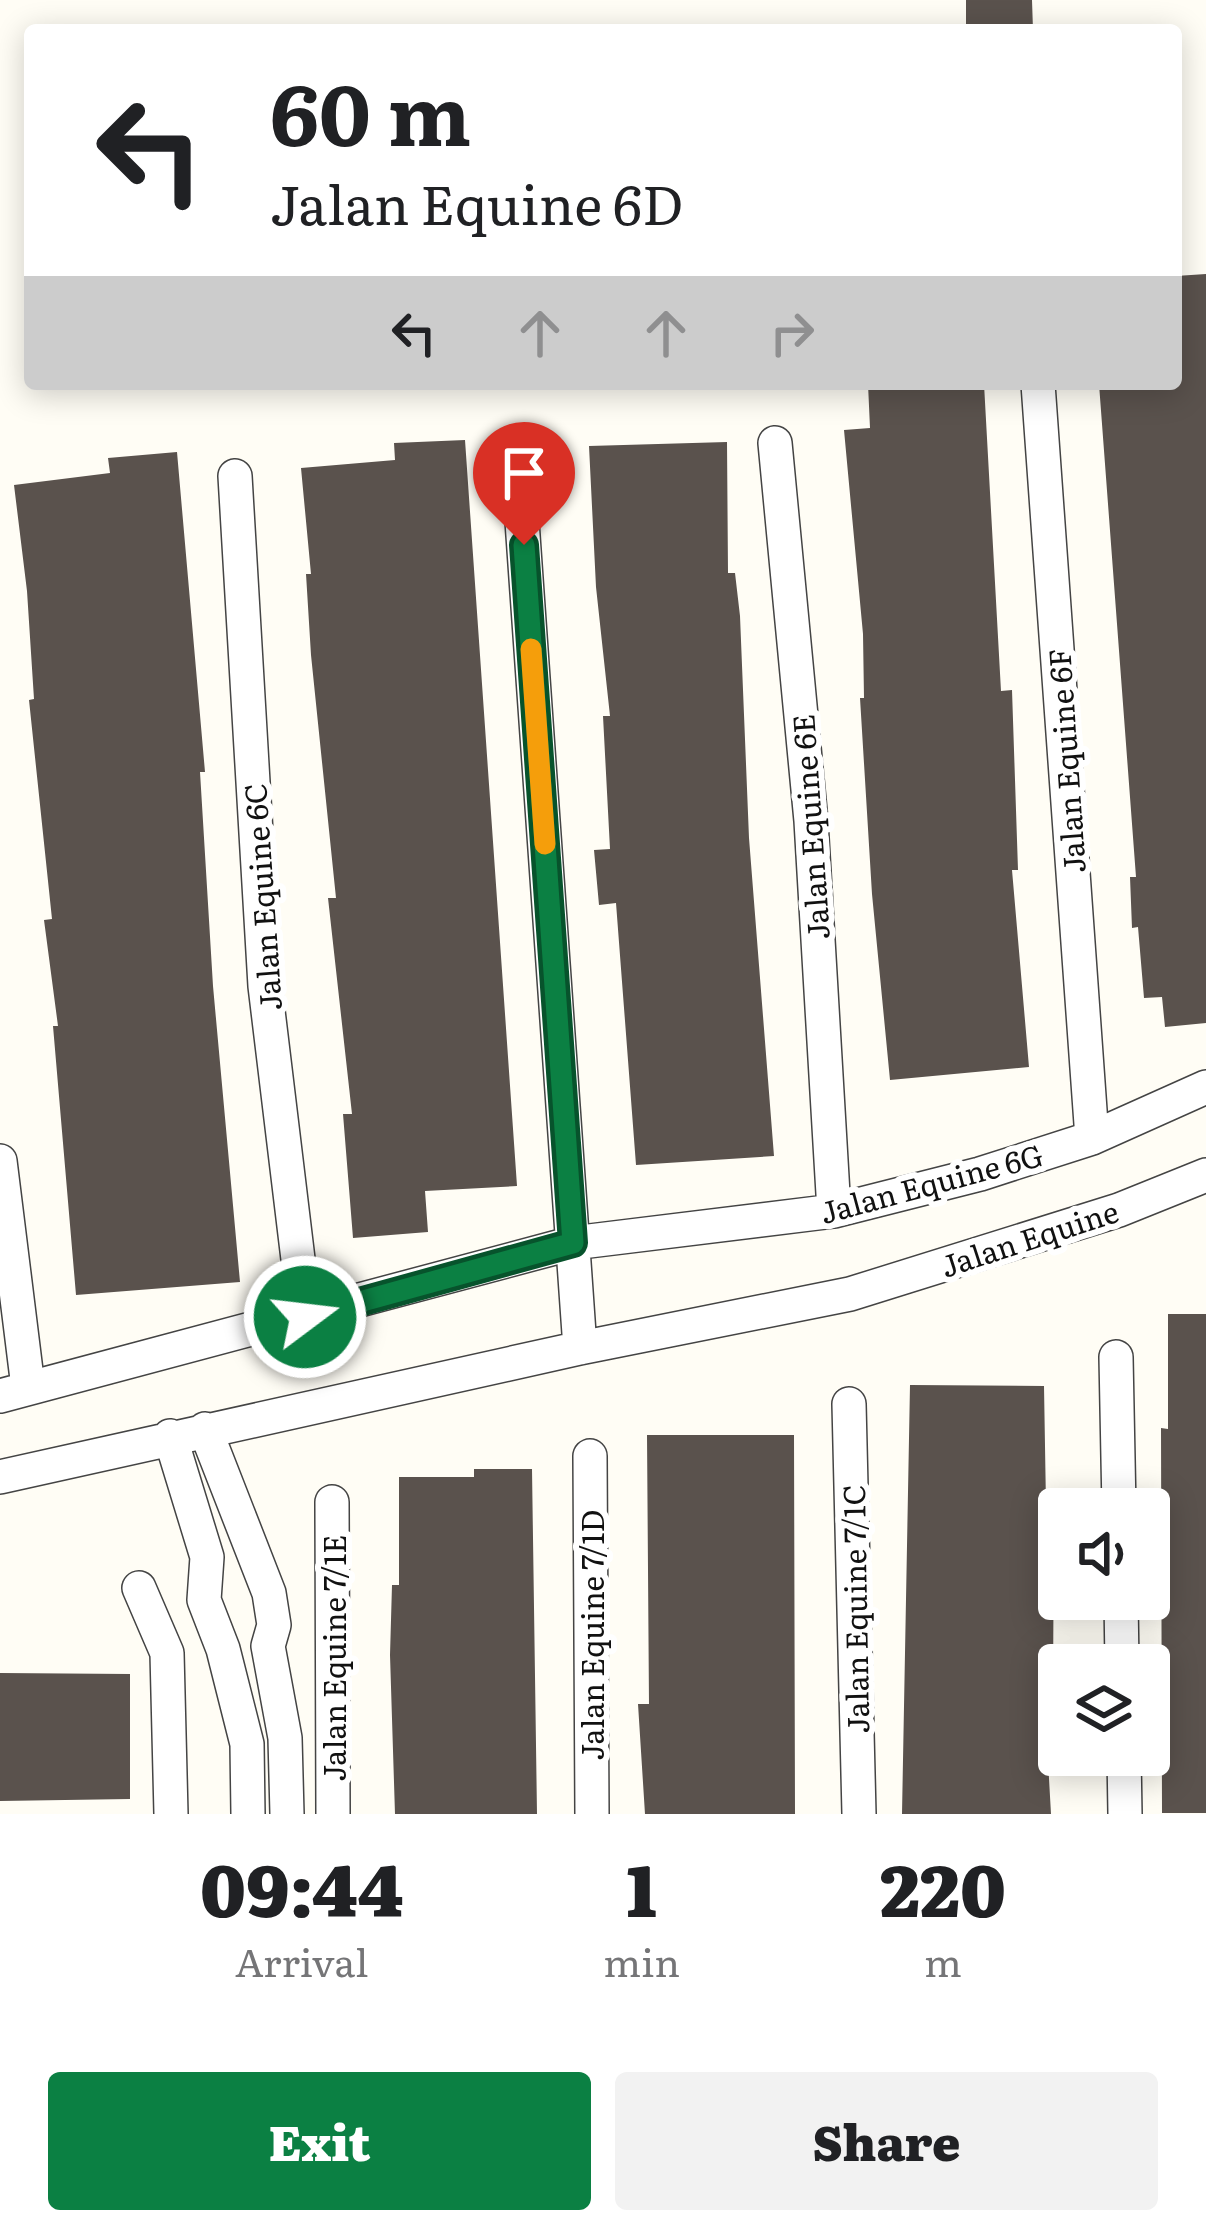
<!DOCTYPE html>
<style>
body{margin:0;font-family:Literata,serif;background:#f2f2f2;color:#202124;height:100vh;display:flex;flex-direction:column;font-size:45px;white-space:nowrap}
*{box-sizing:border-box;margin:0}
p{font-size:39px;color:#757577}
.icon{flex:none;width:66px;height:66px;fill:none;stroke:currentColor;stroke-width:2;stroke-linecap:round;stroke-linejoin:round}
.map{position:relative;height:1814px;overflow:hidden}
.sheet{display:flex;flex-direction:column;background:#fff;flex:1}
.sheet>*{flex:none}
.hud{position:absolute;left:24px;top:24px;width:1158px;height:366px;border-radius:12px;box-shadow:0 6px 30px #0003;background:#fff;color:#202124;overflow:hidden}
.buttons{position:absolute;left:1038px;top:1488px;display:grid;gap:24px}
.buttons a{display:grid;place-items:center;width:132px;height:132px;border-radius:12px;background:#fff;box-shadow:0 6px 30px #0003;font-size:60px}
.pin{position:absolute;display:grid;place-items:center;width:102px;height:102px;color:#fff;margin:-123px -51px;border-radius:50% 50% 50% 0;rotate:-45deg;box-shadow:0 0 12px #0007}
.pin .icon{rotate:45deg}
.me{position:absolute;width:132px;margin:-66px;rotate:75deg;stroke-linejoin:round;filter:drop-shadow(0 0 9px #0008)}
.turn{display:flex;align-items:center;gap:42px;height:252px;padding:0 48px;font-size:54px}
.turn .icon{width:156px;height:156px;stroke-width:2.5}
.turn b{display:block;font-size:84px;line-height:102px}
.lanes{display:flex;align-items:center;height:114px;padding:0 48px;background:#0003;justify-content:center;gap:60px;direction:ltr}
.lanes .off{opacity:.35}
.eta{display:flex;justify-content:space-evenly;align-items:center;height:204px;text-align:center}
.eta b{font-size:72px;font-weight:800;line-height:84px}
.primary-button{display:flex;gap:24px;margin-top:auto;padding:24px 48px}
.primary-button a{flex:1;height:138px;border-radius:12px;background:#0b8043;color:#fff;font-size:48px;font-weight:800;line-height:138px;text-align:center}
.primary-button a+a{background:#f2f2f2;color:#202124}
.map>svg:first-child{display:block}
.building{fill:#5a524d}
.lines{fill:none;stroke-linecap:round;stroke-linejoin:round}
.street-casing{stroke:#444;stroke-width:36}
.street{stroke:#fff;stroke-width:33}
.route-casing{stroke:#07532c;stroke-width:30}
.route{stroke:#0b8043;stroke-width:21}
.slow{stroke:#f59e0b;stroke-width:21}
.labels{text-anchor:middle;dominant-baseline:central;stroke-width:12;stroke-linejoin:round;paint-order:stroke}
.street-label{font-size:30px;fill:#111;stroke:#fff}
</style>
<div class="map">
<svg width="1206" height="1814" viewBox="0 0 1206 1814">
<rect width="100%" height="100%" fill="#fffdf5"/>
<path class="building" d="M966,0H1032L1033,30H966Z
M1206,274V1023L1165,1027L1162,997L1144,998L1138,927L1132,928L1130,877H1136L1099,384H1176V276Z
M868,384H984L1001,691L1012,690L1018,870H1012L1029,1067L890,1080L872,894L860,698H864L863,634L844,430L870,428Z
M465,440L517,1186L425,1191L428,1232L353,1238L343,1114H352L328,898H336L311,655L306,574H311L301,468L395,460L394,443Z
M727,442L728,573H735L740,616L749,838L774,1156L636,1165L616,903L599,905L594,850L610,849L603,716H610L596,587L589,446Z
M177,452L205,772H200L213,986L240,1282L76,1295L53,1026H58L44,920L52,919L29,700L34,699L27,591L14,485L110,473L108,458Z
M1168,1314H1206V1813H1162L1161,1428L1168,1429Z
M910,1385L1044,1386L1046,1506H1054L1053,1691L1044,1690L1051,1814H902Z
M647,1435H794L795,1814H645L638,1704H649Z
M474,1469H532L537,1814H395L390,1655L392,1585H399V1477H474Z
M0,1673L130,1674V1799L0,1801Z"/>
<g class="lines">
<g class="street-casing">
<path id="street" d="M1038,384L1092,1138
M775,443L811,821L834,1211
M517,450L580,1348
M235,476L265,986L305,1317
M0,1161L28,1387
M1116,1357L1119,1509
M0,1396L573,1243L834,1211L980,1174L1092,1138L1206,1087
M849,1404L859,1814
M205,1429L269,1593L274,1625L268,1646L285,1738L287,1814
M170,1436L207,1557L204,1600L223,1649L247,1744L248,1814
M590,1456L592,1814
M0,1477L580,1348L850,1294L1119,1210L1206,1175
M332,1502L333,1814
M139,1588L167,1653L171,1814
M1121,1599L1122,1665
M1124,1755L1125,1814"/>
</g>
<use href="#street" class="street"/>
</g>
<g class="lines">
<g class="route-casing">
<path id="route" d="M305,1317L573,1243L524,545"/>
</g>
<use href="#route" class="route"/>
<path class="slow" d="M531,649L545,844"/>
</g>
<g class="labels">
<g class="street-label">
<text transform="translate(1065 761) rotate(-94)">Jalan Equine 6F</text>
<text transform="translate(809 827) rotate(-94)">Jalan Equine 6E</text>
<text transform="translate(261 897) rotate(-94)">Jalan Equine 6C</text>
<text transform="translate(931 1182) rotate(-15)">Jalan Equine 6G</text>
<text transform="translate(1029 1237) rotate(-18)">Jalan Equine</text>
<text transform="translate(854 1609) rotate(-91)">Jalan Equine 7/1C</text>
<text transform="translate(591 1635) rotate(-90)">Jalan Equine 7/1D</text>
<text transform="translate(333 1658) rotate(-90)">Jalan Equine 7/1E</text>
</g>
</g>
</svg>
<div class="buttons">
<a><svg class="icon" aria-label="sound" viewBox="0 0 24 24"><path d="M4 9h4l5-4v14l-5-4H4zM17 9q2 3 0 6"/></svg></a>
<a><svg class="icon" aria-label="layers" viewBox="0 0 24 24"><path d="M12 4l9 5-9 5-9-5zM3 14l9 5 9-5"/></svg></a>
</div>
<div class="pin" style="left:524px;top:545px;background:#d93025"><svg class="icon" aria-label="arrive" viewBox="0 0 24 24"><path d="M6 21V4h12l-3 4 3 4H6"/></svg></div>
<svg class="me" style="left:305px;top:1317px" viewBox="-20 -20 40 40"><circle r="17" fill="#0b8043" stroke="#fff" stroke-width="3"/><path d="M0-11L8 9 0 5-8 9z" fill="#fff"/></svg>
<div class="hud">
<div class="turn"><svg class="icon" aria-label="left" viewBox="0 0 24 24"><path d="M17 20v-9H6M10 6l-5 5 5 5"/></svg><div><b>60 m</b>Jalan Equine 6D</div></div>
<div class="lanes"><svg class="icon" aria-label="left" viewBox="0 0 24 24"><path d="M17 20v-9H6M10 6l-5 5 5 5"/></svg><svg class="icon off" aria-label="ahead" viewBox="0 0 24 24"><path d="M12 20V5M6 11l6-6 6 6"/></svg><svg class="icon off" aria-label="ahead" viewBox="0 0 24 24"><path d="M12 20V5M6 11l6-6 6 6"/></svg><svg class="icon off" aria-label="right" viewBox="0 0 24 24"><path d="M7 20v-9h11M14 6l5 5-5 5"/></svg></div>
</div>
</div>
<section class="sheet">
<div class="eta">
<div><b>09:44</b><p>Arrival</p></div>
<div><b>1</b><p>min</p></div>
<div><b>220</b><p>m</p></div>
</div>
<div class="primary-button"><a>Exit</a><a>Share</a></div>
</section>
